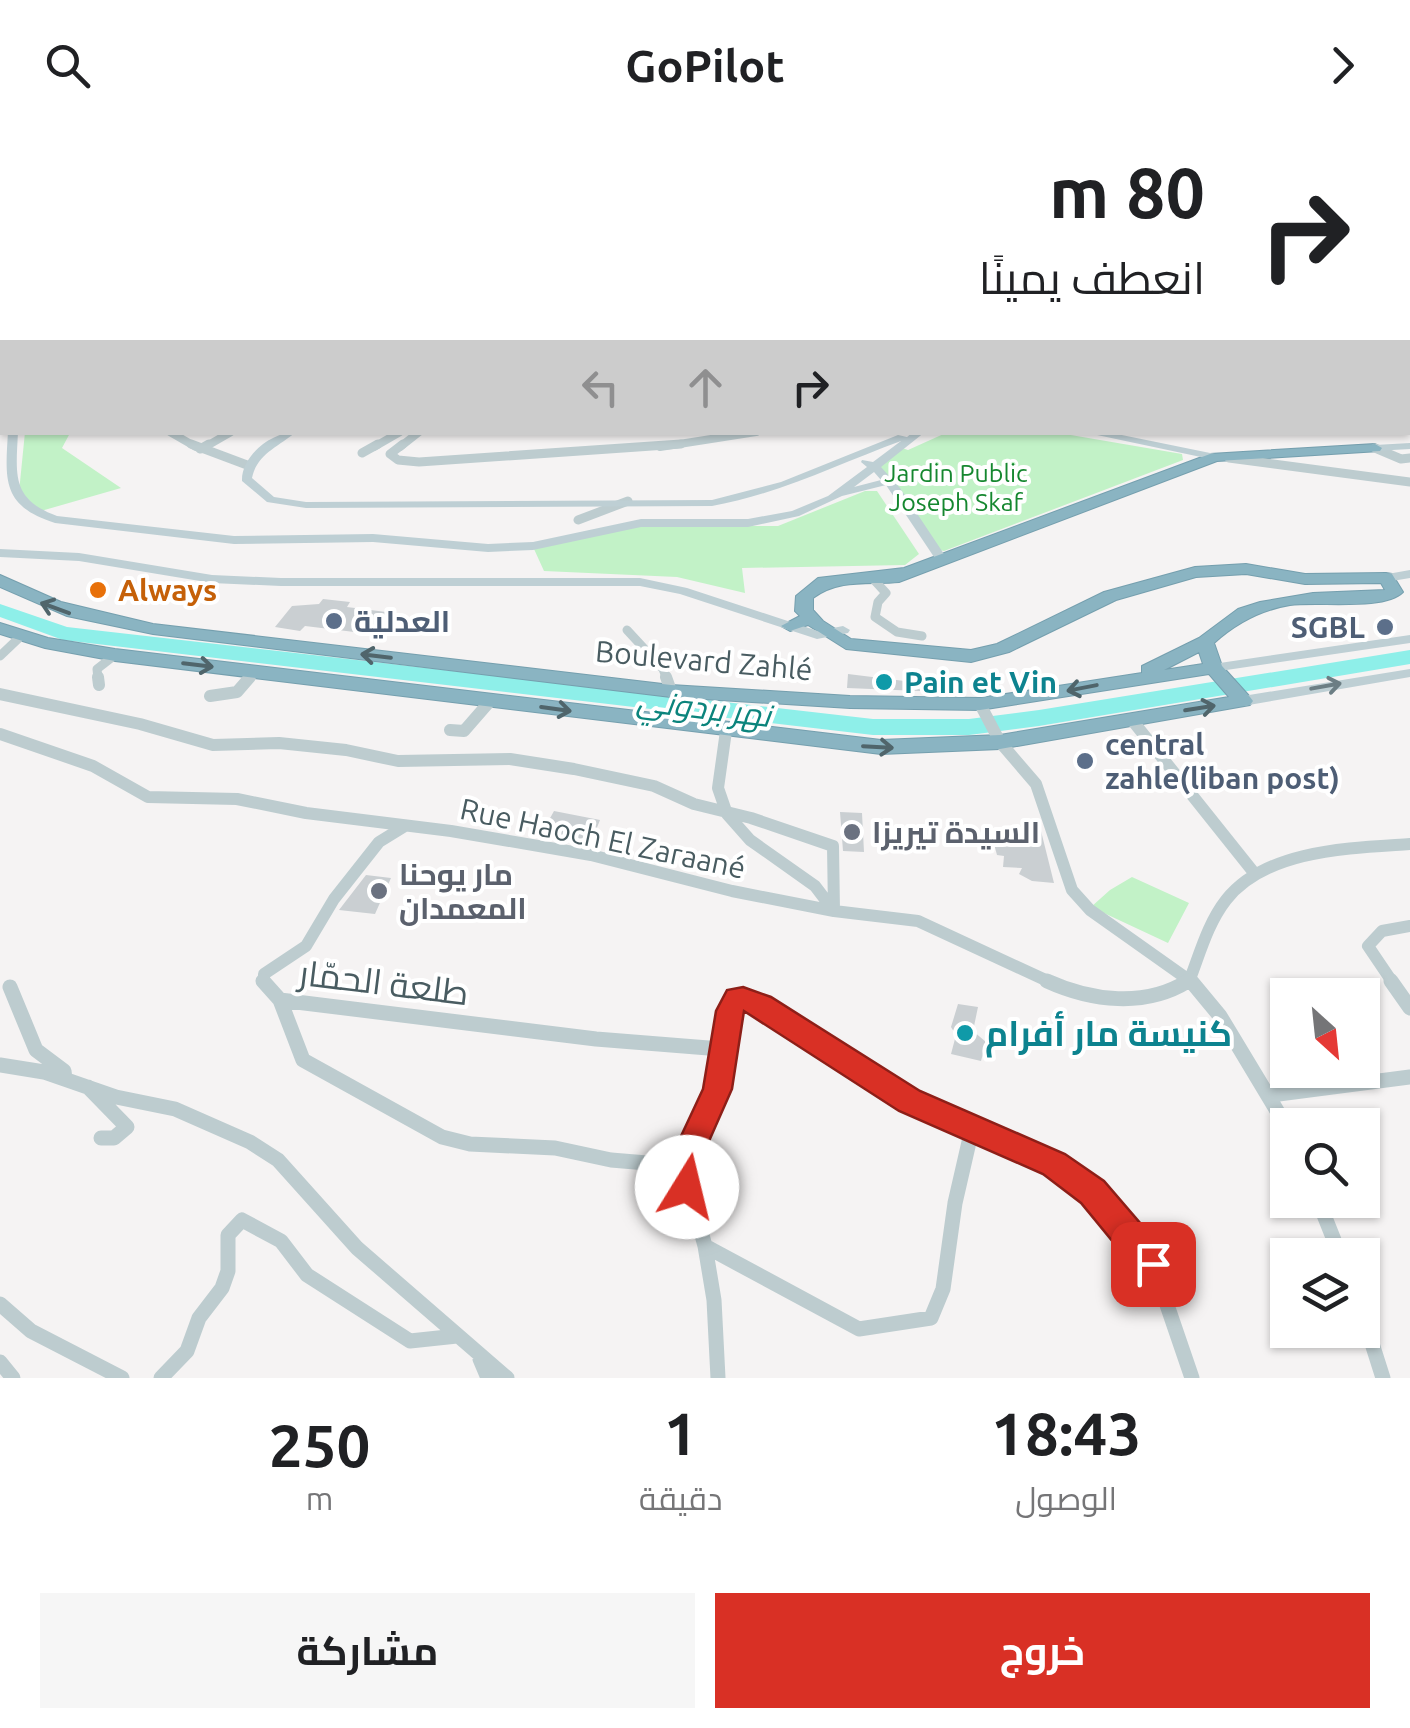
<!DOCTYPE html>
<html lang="ar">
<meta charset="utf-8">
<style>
body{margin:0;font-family:Ubuntu,Cairo,sans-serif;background:#f6f6f6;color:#202124;direction:rtl;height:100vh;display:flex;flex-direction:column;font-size:38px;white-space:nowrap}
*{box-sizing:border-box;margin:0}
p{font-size:32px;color:#757577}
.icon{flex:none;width:55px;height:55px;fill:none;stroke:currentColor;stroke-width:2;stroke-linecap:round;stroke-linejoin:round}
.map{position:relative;height:1248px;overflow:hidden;direction:ltr}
.details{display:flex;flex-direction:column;background:#fff;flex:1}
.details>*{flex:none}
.top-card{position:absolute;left:0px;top:0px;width:1410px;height:305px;box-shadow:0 2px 8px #0004;direction:rtl;background:#fff;color:#202124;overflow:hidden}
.needle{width:65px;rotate:153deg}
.tools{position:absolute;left:1270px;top:848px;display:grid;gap:20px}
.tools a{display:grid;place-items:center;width:110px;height:110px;border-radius:0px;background:#fff;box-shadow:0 2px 8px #0004;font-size:50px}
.pin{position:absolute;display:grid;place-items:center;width:85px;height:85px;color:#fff;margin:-42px;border-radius:20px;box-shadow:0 5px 15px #0006}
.me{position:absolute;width:110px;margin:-55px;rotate:9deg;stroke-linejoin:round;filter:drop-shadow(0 0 8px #0008)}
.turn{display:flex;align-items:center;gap:35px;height:210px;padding:0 40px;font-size:45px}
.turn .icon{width:130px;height:130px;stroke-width:2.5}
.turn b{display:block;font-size:70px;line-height:85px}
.lanes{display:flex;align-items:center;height:95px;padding:0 40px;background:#0003;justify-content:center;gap:50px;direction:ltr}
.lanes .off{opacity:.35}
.eta{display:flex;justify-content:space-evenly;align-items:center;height:170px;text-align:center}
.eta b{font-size:60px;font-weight:700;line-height:70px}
.cta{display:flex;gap:20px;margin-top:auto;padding:20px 40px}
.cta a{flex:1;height:115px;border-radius:0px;background:#d93025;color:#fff;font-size:40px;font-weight:700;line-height:115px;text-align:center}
.cta a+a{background:#f6f6f6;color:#202124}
header{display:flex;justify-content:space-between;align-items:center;height:130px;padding:0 40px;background:#fff;font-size:45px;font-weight:700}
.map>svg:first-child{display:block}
.green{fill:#c2f2c7}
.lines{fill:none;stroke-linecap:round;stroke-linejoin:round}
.river{fill:#8eefe9;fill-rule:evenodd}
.building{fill:#cacfd2}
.highway-casing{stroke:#759fae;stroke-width:2}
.street-far4{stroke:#bdcccf;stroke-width:5}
.street-far3{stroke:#bdcccf;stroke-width:8}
.street-far2{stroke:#bdcccf;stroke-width:9}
.street-far1{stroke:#bdcccf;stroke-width:12}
.street{stroke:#bdcccf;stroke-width:15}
.secondary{fill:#becfd4;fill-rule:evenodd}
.highway{fill:#8ab4c2;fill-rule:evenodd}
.oneway{stroke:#50656b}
.oneway2{stroke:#6c7e84}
.route{fill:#d93025;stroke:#8d1f18;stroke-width:2.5}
.food-dot{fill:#e8710a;stroke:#fff;stroke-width:4}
.service-dot{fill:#5c6f8a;stroke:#fff;stroke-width:4}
.culture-dot{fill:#0f9aa8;stroke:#fff;stroke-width:4}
.worship-dot{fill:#6b7280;stroke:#fff;stroke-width:4}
.labels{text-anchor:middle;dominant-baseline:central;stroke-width:8;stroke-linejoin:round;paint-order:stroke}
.far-park-label{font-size:25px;fill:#15872f;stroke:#fff}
.food-label{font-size:30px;font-weight:bold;fill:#c56008;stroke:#fff;text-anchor:start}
.service-label{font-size:30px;font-weight:bold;fill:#4e5e75;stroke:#fff;text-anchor:start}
.street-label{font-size:30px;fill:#495c61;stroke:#fff}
.culture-label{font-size:30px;font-weight:bold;fill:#0d838f;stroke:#fff;text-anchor:start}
.worship-label{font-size:30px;font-weight:bold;fill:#5b616d;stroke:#fff;text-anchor:start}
.water-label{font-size:32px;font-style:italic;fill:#0b847c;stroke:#fff}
.near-street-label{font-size:35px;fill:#495c61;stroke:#fff}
.near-culture-label{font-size:35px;font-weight:bold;fill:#0d838f;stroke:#fff;text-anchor:start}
</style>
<header><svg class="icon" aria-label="forward" viewBox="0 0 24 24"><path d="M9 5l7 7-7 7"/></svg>GoPilot<svg class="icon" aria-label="search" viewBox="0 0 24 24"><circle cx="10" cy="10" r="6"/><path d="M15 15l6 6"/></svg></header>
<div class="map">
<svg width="1410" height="1248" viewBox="0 0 1410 1248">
<rect width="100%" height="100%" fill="#f5f3f3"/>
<path class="green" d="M25,302L70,303L62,318L121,358L41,381L19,362Z
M948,302L1059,303L1182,324L1183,330L944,421L935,419L875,338L902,318L908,320Z
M865,361H877L919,424L905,435L742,438L745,463L677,447L544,441L534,419L639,396H778Z
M1132,747L1189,773L1168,813L1091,777L1110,760Z"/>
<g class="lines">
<path class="river" d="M0,474L67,497L873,589H969L1039,580L1410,520V534L1039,596L969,605H873L63,510L0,487Z"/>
</g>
<path class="building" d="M323,469L350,472L347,477L394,483L379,505L305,496L300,501L275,497L292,476L319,474Z
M848,544L945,556L944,562L847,558Z
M554,681L600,690L590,715L535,705L542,689L549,690Z
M840,682L862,683L864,722L843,721Z
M1011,695L1040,697L1054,753L1032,751L1019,744L1022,738L1003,737L1004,726L997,725L994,714L1012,715Z
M366,745L391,748L375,784L339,780Z
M958,874L978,877L973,901L986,912L981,931L951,924L956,905L951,897Z"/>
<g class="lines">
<g class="highway-casing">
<path id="highway" d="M1408,140H1410V146H1408Z
M1375,314L1382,318L1380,321L1217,331L899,452C870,455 840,448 813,468V480L823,491L851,509L971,520L997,514L1104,462L1195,437L1246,434L1305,444L1386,443L1392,444L1403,462C1384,481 1319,471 1290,475C1260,480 1236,493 1214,513L1222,536L1250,567L1253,571L1250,575L1000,619L881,624L115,531L45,518L0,504V493L48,508L115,519L881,610L1000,605L1229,567L1209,544L980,580L850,578L671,567L153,504L67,486L0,457V445L61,472L153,494L671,555L850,566L980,568L1142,543V536L1199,508L1238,479L1260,472L1313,463L1385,460L1381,453L1305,454L1246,444L1196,447L1116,470L1009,522L971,532L846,519L808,495L790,501L781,496L800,486L795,481L796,466L818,448L904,438L1210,324ZM1199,522L1203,534L1164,540Z"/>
</g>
<path class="street-far4" d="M459,0L468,2
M480,0L503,2
M860,0L875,2
M1018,0L1023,2
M1080,0L1087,2
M1221,0L1226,2
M17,2L27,0
M245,2L252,0
M423,2L431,0
M617,2L626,0
M775,2L779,0"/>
<path class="street-far3" d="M170,302L196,317
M205,317L231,302
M374,317L400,302
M400,317L419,302
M660,317L756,302"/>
<path class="street-far2" d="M191,314L247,335
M403,314L390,324L398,330L419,332L681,314
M1375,318L1401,329L1410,328
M200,319L209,314
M362,323L378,314
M1229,328L1410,352
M578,390L628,371
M875,451L886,463L878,472L875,487L897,502L922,506
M627,500L663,539L667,549
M0,526L20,507
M98,549L97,539L115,525
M248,549L254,542"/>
<path class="street-far1" d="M98,547L99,555
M666,547L671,561
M0,564L140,594L213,615L279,613L346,620L398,631L510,629L574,639L654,656L694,674L751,688L833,716L834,781
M210,566L237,562L250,547
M980,574L1000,612L1036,654L1072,760L1090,780L1193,853
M1132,590L1255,744
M450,600L464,601L491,570
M726,601L718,658L727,684L750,710L815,756L834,781
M0,604L93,636L148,667L237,669L306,683L451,701L591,725L732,761L834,781L918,791L1052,853
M1190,849C1200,823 1208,793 1226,770C1266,719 1351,718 1410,714
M264,853V844L306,816L334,769L379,712L405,696
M1184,853L1190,849
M1393,853L1368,816L1382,801L1410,796"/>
<path class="street" d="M263,851L280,870L596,909L721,919
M1047,851C1091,871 1145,878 1188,851
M1191,851L1220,886L1288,999
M1391,851L1410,878
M10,857L36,920L64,941L65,949
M280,870L303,930L442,1007L470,1014L555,1018L611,1030L683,1036
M0,935L44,942L116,967L175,979L250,1012L278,1030L357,1118L507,1248
M88,957L127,997L114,1008H101
M1271,965L1410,947
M1318,1070L1340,1125
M705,1116L859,1199L931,1188L943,1159L955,1073L972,999
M0,1174L31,1201L122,1248
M1362,1182L1383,1248
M480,1229L488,1248
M0,1232L13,1248
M161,1248L187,1221L199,1188L222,1158L228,1141V1105L242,1090L281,1111L307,1145L410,1211L457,1206
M718,1248L714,1170L705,1116L683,1036L717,959L721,919L730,881L737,869L761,875L910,971L1054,1034L1092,1062L1153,1134L1192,1248"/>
<path class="secondary" d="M193,0H200L201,2H195Z
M614,0H620L619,2H613Z
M0,171H2V176L0,177Z
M1408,185H1410V191H1408Z
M1408,270H1410V276H1408Z
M1408,286H1410V294L1408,293Z
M8,302H18C16,345 11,369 57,386L234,406L373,404L488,414L533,412L641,389H748L792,381L828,366L867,337L861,332L862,330L873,332L901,311C838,334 779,364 712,376L306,378L267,372L242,351C241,326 271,302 296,302C278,317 257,324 252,348L274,367L306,372L712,370L781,352L898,305L907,307L913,302H925L881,337L900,358L948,430L946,433H938L886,355L842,366L799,386L748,397H641L533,420L488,422L373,412L234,414L55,393C2,376 5,351 8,302ZM874,342L881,350L854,357Z
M1083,302H1107L1215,324L1220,327L1215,330Z
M1410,313V319L1375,321L1370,318L1375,315Z
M0,419L79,423L212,445L281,448H640L687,458L818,501L843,496L850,500L848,503L817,509L680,464L640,456H281L212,453L79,431L0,427Z
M1410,440V448L1386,452L1380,448L1382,445Z
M1410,505V513L1213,542L1206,538L1213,534Z
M1410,539V547L1243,576L1236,571L1243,566Z"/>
<use href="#highway" class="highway"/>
</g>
<defs><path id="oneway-shaft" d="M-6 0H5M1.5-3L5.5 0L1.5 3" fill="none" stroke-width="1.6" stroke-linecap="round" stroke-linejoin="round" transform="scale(2.5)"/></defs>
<g class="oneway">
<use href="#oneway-shaft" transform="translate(55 478) rotate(-160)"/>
<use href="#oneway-shaft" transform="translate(376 526) rotate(-173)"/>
<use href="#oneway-shaft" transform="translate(198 535) rotate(7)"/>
<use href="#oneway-shaft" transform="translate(1082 558) rotate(169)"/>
<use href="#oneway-shaft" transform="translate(1200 578) rotate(-9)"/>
<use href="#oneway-shaft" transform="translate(556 579) rotate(8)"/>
<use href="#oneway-shaft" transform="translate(878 617) rotate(3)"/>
</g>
<use class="oneway2" href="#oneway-shaft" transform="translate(1326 556) rotate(-10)"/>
<path class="route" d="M743,857L771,867L920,961L1065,1024L1104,1051L1165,1122L1170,1134L1165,1146L1153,1151L1141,1146L1081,1073L1043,1044L899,981L744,881L732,959L698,1036L703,1057L698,1068L687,1072L676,1068L667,1036L703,959L716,881L727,860Z"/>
<circle class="food-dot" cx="98" cy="460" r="10"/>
<g class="service-dot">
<circle cx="334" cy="491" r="10"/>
<circle cx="1385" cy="497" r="10"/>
<circle cx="1085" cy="631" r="10"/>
</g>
<g class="culture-dot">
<circle cx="884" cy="552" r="10"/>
<circle cx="965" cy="903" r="10"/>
</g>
<g class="worship-dot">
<circle cx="852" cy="702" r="10"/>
<circle cx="379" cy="761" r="10"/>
</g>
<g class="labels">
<g class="far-park-label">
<text x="956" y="343">Jardin Public<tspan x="956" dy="29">Joseph Skaf</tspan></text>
</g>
<g class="food-label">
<text x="118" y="460">Always</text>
</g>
<g class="service-label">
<text x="354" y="491">العدلية</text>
<text x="1365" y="497" text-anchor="end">SGBL</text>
<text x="1105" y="614">central<tspan x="1105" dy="34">zahle(liban post)</tspan></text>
</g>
<g class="street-label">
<text transform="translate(704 530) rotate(5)">Boulevard Zahlé</text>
<text transform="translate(603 708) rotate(12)">Rue Haoch El Zaraané</text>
</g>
<g class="culture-label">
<text x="904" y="552">Pain et Vin</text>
</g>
<g class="worship-label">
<text x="872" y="702">السيدة تيريزا</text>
<text x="399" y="744">مار يوحنا<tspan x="399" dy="34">المعمدان</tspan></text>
</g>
<g class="water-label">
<text transform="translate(704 577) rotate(7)">نهر بردوني</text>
</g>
<g class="near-street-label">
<text transform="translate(384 852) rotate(7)">طلعة الحمّار</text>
</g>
<g class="near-culture-label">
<text x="985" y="903">كنيسة مار أفرام</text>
</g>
</g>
</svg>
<div class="tools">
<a><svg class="needle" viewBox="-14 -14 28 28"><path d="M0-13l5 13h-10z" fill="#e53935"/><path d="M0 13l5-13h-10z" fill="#757577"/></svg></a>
<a><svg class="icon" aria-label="search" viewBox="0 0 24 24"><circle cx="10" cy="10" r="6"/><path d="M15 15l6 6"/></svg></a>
<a><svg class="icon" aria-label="layers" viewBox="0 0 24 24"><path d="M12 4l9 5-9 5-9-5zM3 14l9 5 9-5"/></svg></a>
</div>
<div class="pin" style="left:1153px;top:1134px;background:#d93025"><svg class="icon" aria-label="arrive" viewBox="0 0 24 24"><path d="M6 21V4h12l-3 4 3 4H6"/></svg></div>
<svg class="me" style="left:687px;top:1057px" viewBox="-20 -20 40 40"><circle r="19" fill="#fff"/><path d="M0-13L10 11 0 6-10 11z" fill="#d93025"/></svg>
<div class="top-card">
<div class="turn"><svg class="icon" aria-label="right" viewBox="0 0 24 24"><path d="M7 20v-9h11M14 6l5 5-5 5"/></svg><div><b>80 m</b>انعطف يمينًا</div></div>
<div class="lanes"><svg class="icon off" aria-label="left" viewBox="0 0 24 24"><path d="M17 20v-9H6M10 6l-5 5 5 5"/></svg><svg class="icon off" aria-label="ahead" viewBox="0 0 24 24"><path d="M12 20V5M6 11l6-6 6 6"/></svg><svg class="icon" aria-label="right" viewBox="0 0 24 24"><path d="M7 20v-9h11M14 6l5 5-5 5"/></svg></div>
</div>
</div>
<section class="details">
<div class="eta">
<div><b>18:43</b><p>الوصول</p></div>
<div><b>1</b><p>دقيقة</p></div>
<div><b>250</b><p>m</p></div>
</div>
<div class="cta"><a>خروج</a><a>مشاركة</a></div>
</section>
